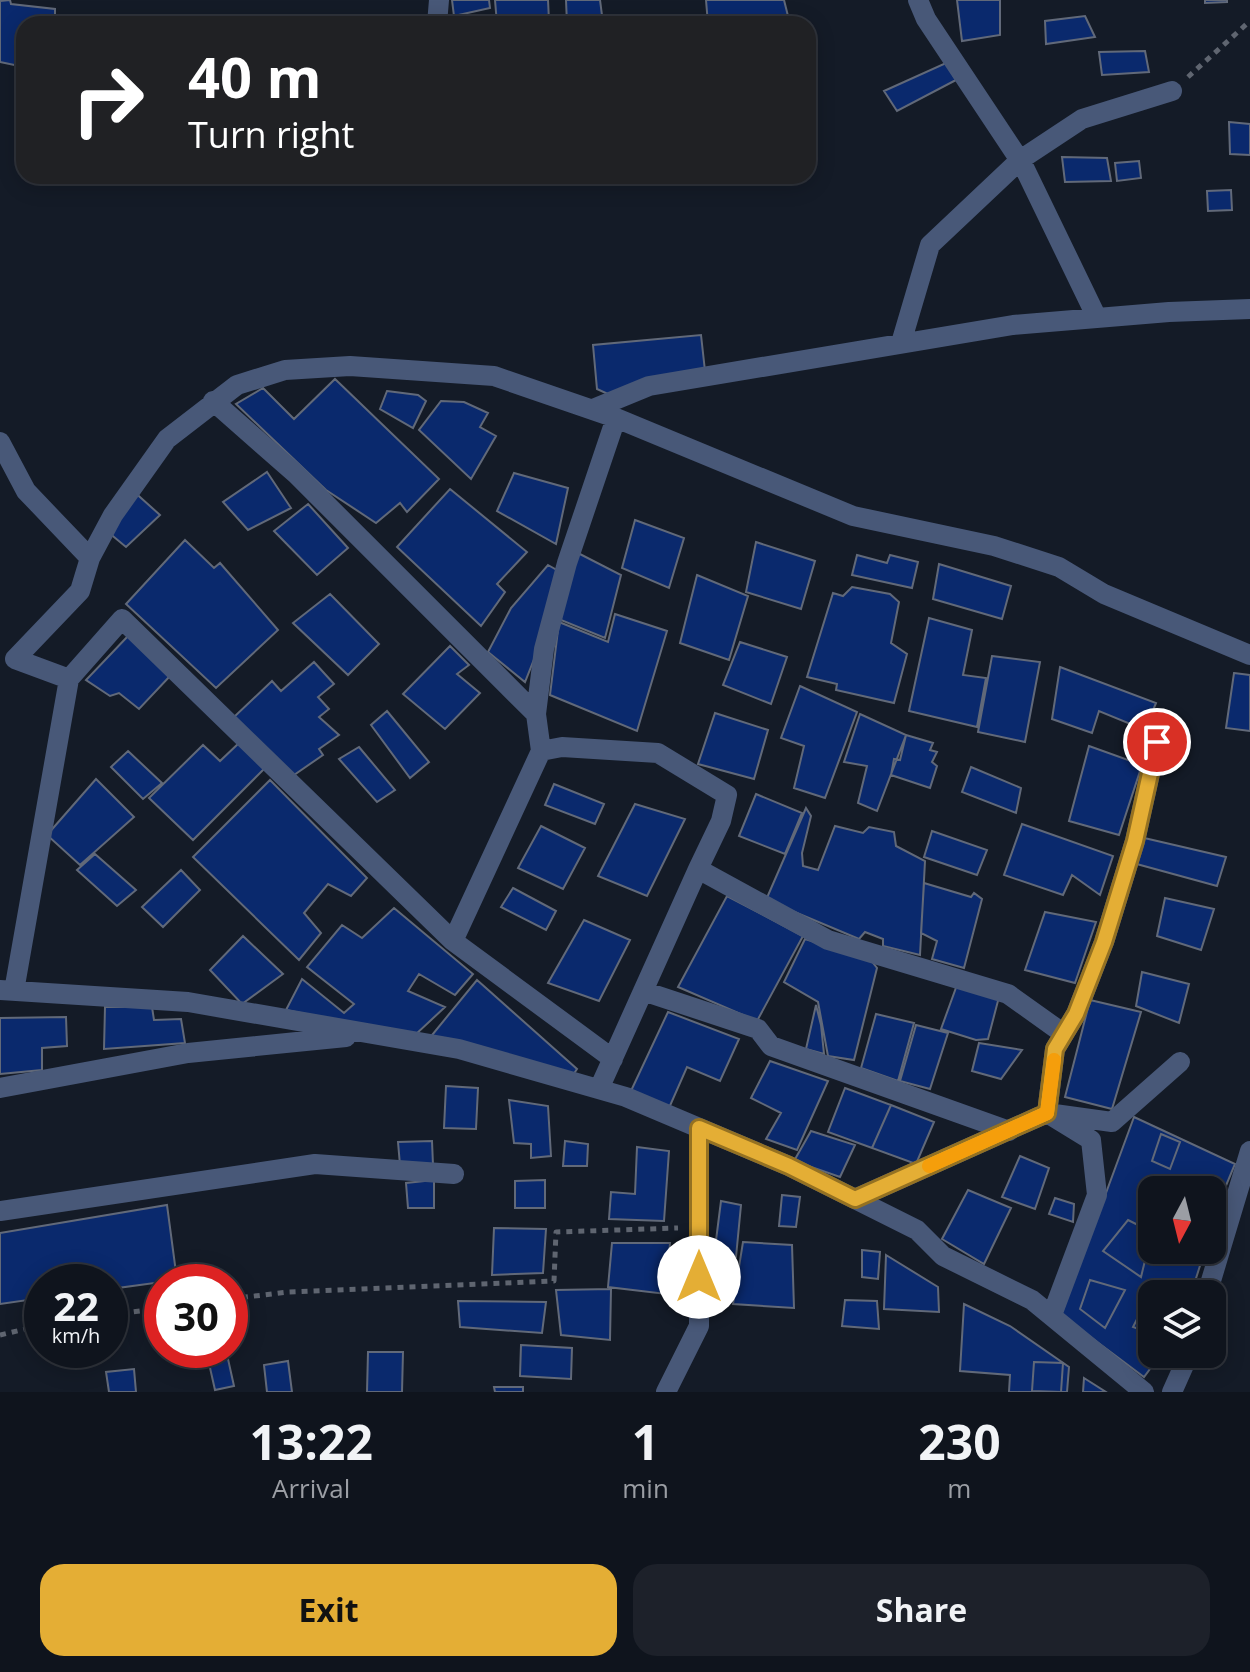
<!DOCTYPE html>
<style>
body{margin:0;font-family:"Open Sans",sans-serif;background:#1d212a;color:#f1f3f6;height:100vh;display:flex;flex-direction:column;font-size:30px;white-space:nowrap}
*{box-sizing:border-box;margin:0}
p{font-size:26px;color:#9b9ea4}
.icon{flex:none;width:44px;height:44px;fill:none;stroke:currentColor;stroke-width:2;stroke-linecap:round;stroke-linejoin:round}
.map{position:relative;height:1392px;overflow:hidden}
.drawer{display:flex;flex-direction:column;background:#0f141d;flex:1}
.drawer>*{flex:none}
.top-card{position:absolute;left:16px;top:16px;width:800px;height:168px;border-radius:24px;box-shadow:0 4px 20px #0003,0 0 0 2px #2f333b;background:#202124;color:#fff;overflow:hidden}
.needle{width:52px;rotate:187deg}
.controls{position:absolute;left:1138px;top:1176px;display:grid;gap:16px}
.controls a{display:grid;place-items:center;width:88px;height:88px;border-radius:16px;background:#0f141d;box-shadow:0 4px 20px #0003,0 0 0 2px #2f333b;font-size:40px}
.speed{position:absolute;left:24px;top:1264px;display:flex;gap:16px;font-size:40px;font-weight:700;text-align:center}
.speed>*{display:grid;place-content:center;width:104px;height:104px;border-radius:50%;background:#0f141d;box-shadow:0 4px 20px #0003,0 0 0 2px #2f333b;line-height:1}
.speed small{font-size:20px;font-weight:400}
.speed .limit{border:12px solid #d22;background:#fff;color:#111}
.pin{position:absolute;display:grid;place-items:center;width:68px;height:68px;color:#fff;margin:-34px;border:4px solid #fff;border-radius:50%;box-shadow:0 2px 8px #0007}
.me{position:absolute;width:88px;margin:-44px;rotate:0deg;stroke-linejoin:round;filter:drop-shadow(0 0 6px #0008)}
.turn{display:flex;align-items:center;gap:28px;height:168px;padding:0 40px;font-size:36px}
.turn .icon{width:104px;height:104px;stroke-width:2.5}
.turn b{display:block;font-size:56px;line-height:68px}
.eta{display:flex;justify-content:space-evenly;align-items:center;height:136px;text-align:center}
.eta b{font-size:48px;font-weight:700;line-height:56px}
.button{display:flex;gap:16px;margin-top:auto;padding:16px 40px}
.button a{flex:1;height:92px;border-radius:24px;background:#e4ae35;color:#111;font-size:32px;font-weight:700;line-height:92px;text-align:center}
.button a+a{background:#1d212a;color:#f1f3f6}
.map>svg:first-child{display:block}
.building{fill:#0a296d;stroke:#616979;stroke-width:2}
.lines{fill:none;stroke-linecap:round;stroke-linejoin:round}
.path{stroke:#5f6570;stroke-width:5;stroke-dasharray:6 6;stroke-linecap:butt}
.minor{stroke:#485878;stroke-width:20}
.route-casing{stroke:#947122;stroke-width:20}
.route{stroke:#e4ae35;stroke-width:14}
.slow{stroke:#f59e0b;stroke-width:14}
</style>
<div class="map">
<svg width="1250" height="1392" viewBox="0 0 1250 1392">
<rect width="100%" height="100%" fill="#141b27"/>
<path class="building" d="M10,0L11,4L55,9V24H24V67L0,62V1Z
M452,0H489L490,8L454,16Z
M495,0H548L549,21L497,24Z
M566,0H600L603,23L567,24Z
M706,0H784L790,24H708Z
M957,0H1000V35L962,41Z
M1205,0H1227V2L1205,3Z
M1085,16L1095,37L1046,44L1045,21Z
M1145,51L1149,72L1102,75L1099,52Z
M946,63L956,80L897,111L884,91Z
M1229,122L1250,124V155L1230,154Z
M1062,157L1107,158L1111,181L1065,182Z
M1139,161L1141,178L1117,181L1115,163Z
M1231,190L1232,210L1208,211L1207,191Z
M701,335L705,371L610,395L597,389L593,345Z
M335,379L439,479L407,512L400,503L376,523L326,490L236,404L263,388L294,419Z
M387,391L418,395L426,401L413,428L380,409Z
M441,401L464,402L488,413L480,427L496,436L471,479L419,430Z
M267,472L291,508L248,530L223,502Z
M514,473L568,488L556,544L497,511Z
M131,489L160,515L126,547L108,532Z
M450,489L527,552L497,584L505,592L481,626L397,547Z
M308,504L348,548L317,575L274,531Z
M635,520L684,538L669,588L622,568Z
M185,540L214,568L220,563L278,630L216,688L126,604Z
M756,542L815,561L801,609L746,592Z
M574,551L621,575L605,638L556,618Z
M857,555L887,563L890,555L918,562L912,588L852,575Z
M939,564L1011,586L1002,619L933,599Z
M548,565L562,573L546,629L525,682L488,652L511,608Z
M697,575L748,596L729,660L680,643Z
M852,587L890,594L899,602L891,643L907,654L894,703L836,690L837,684L807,677L833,593L843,596Z
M330,594L379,644L348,675L293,623Z
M615,614L667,631L637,731L550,695L559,622L608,642Z
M929,618L972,630L963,675L986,678L977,727L909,711Z
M129,635L171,675L139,709L119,693L110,696L86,680Z
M740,642L787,657L771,704L723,685Z
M450,646L469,665L457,674L480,693L445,729L403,694Z
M992,656L1040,662L1025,742L978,732Z
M314,662L334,684L318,697L329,709L319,717L339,735L319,749L323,755L294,775L234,717L272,681L281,691Z
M1060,667L1156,703L1145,730L1099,711L1092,733L1052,719Z
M1234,673L1250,675V731L1226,728Z
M800,686L857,712L825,798L794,788L804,746L781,738Z
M387,711L429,762L410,778L371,725Z
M715,713L768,730L754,779L698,764Z
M860,714L906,735L877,811L858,803L867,766L844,762Z
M906,735L933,743L930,750L937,752L932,762L937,766L930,788L891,775L894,759L900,760Z
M239,743L264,769L193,840L149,798L203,745L220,761Z
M1089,746L1142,765L1119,835L1069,821Z
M359,747L395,790L377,802L339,759Z
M128,751L162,783L143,799L111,767Z
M971,767L1021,788L1016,813L962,792Z
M96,779L134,817L80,865L47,835Z
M270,780L367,878L351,896L328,884L304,913L321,933L299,960L193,857Z
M554,784L604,804L595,824L545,805Z
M756,794L802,813L785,854L739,836Z
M635,804L685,819L647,896L598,876Z
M806,808L811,816L802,853L803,866L818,870L835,826L863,833L869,827L894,832L896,846L925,861L920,955L883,946V939L865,932L859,939L766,900Z
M1022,824L1113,856L1100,895L1072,875L1063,895L1004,875Z
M541,826L585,848L563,889L518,868Z
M932,831L987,850L977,875L924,857Z
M1140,837L1226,857L1217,886L1133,863Z
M95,854L136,890L117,906L77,870Z
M181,870L200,890L163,927L142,907Z
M924,883L971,897L974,893L982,899L964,968L932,959L937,941L921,933Z
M513,888L556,911L546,930L501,907Z
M727,896L803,936L757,1021L678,987Z
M1165,898L1214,909L1201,950L1157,936Z
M394,908L473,974L455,995L419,974L408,991L445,1007L414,1036L286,1010L302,979L344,1013L354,1004L307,967L342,925L362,938Z
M1045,912L1096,922L1075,983L1025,970Z
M584,920L630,940L599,1001L548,983Z
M243,936L283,974L242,1004L210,970Z
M805,939L870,959L877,968L854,1060L828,1056L818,1002L784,982Z
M1142,972L1189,984L1179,1023L1136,1006Z
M477,980L577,1069L571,1078L428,1040Z
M957,985L999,997L988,1039L976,1040L941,1029Z
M1090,1000L1141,1012L1112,1109L1065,1097Z
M816,1005L821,1025L824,1054L806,1049Z
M105,1007H152L154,1020L181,1019L185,1043L104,1049Z
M668,1012L739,1039L720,1081L687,1067L669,1108L630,1093Z
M876,1014L914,1023L898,1081L861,1068Z
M66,1017L67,1046L42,1048V1070L0,1074V1018Z
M916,1025L948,1033L930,1089L900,1081Z
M979,1043L1022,1050L1001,1079L972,1071Z
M770,1061L828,1081L797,1150L766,1139L781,1113L751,1098Z
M446,1086L478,1088L476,1129L444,1128Z
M845,1088L891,1105L872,1148L828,1132Z
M509,1100L548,1106L551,1156L531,1158V1144L514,1143Z
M891,1105L934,1122L916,1164L872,1148Z
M1134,1117L1235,1164L1220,1200L1212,1197V1190H1193L1170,1181L1167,1190H1152V1250H1205L1191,1294H1152V1354H1161L1144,1377L1061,1315Z
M811,1131L855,1145L840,1177L794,1161Z
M1161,1134L1180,1142L1170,1169L1152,1161Z
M432,1141L433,1165H400L398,1142Z
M565,1141L588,1144L587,1166H563Z
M637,1147L669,1151L664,1221L609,1219L611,1192L635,1194Z
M1020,1156L1049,1168L1035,1209L1002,1197Z
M434,1180V1208H408L406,1183Z
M545,1180V1208H515V1181Z
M968,1190L1011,1208L984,1264L942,1239Z
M782,1195L800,1197L796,1227L779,1226Z
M1055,1198L1074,1204L1073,1222L1049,1214Z
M721,1201L741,1205L736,1257L714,1256Z
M167,1205L177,1280L110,1289V1282H42V1298L0,1304V1233Z
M1128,1220L1152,1232L1141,1277L1103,1251Z
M494,1228L546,1229L543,1273L492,1275Z
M743,1242L792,1245L794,1308L733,1304Z
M612,1243H670L666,1294L608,1287Z
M862,1250L880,1252L878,1279L862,1277Z
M886,1255L938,1287L939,1312L884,1309Z
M1090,1280L1125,1290L1105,1328L1080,1309Z
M611,1289L610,1340L561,1335L556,1290Z
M1150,1294H1152V1334L1133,1327Z
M845,1300L877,1301L879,1329L842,1326Z
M458,1301L546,1302L542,1333L460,1327Z
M964,1304L1010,1326L1069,1367L1067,1392H1009L1010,1375L960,1371Z
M521,1345L572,1348L571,1379L520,1376Z
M206,1350H226L234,1386L215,1390Z
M368,1352H403L402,1392H367Z
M288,1361L292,1392H267L264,1365Z
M1034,1362L1063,1363L1061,1392L1032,1391Z
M134,1369L136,1392H109L106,1372Z
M1084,1378L1106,1392H1083Z
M494,1387H523V1392H495Z"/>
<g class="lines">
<path class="path" d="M1188,77L1250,21
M230,1299L288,1292L554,1281L556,1232L678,1228
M110,1315L162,1308
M0,1335L42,1325"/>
<path class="minor" d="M918,0L926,19L1023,165L1097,318
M437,24L439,0
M901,343L930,245L1020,160L1082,119L1172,91
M213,401L296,474L536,714
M593,409L649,386L1013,325L1169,312L1250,309
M0,442L26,491L90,558
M69,679L122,619L453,941
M541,751L562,747L658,753L727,795L721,821L698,869
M0,990L188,1002L459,1049L626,1097L789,1166L917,1230L943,1256L1032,1300L1144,1392
M14,991L69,679L15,659L80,591L90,558L113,515L167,439L237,385L285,370L350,366L494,376L616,418L853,516L994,546L1059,567L1104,594L1250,655
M643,991L758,1029L771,1046L1009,1131
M613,1059L453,941L541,751L536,714L544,649L567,563L616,418
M0,1088L188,1053L346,1037
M599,1089L698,869L828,940L1008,994L1064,1034
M855,1199L1047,1113L1112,1122L1180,1062
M0,1211L315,1164L454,1174
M1207,1294L1250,1151
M1052,1315L1097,1195L1091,1140L1047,1113L1055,1049L1076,1014L1104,942L1135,841L1157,742
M666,1392L699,1326V1128
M1172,1392L1189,1354"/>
</g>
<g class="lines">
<g class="route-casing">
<path id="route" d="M699,1277V1128L789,1166L855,1199L1047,1113L1055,1049L1076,1014L1104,942L1135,841L1157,742"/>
</g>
<use href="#route" class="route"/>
<path class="slow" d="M929,1166L1047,1113L1054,1060"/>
</g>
</svg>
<div class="controls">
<a><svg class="needle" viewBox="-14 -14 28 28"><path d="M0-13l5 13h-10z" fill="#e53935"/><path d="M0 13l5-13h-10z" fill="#9b9ea4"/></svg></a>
<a><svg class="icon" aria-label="layers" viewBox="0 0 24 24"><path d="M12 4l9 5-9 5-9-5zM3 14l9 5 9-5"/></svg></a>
</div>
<div class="speed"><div>22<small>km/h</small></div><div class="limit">30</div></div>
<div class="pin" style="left:1157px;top:742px;background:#d93025"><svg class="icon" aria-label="arrive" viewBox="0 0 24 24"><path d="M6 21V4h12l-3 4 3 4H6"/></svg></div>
<svg class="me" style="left:699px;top:1277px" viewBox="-20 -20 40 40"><circle r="19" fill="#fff"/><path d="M0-13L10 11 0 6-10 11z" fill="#e4ae35"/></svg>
<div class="top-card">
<div class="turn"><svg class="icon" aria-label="right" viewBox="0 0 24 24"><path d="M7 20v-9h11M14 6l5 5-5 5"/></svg><div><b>40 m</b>Turn right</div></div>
</div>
</div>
<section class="drawer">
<div class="eta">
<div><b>13:22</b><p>Arrival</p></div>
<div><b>1</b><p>min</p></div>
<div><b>230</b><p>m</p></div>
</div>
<div class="button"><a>Exit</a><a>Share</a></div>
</section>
